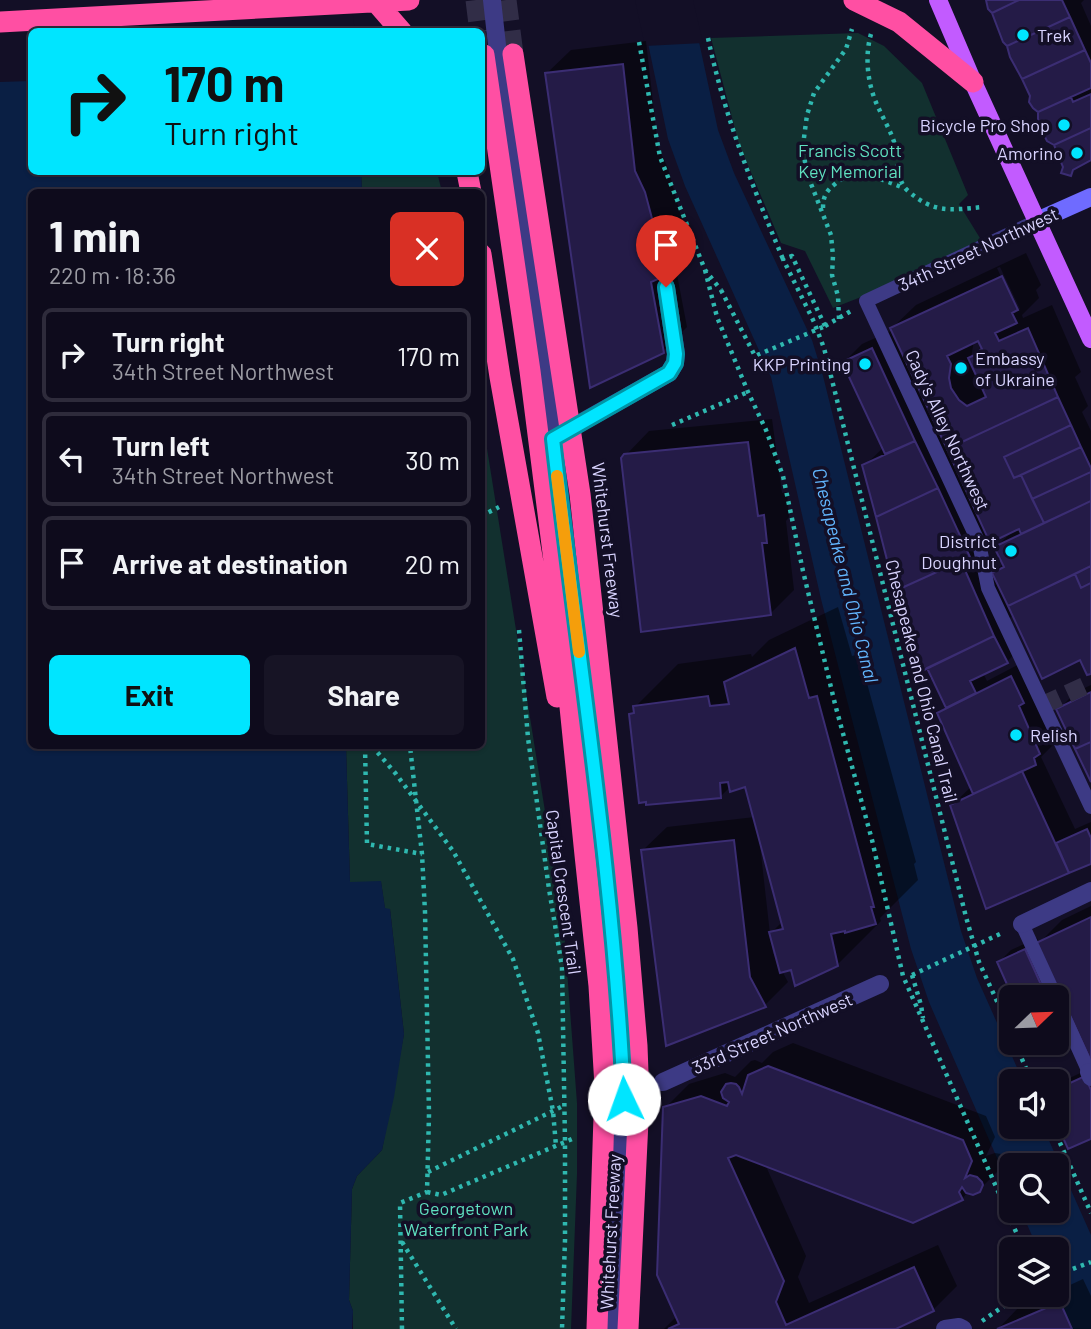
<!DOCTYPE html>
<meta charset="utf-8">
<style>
body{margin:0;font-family:Barlow,sans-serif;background:#171425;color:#f1f3f6;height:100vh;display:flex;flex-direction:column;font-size:26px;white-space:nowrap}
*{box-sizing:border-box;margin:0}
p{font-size:23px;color:#9b9ba3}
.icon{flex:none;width:38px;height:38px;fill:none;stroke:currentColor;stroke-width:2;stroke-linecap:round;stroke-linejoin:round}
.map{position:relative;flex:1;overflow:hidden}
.drawer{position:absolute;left:28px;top:189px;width:457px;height:560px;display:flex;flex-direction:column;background:#0e0b1c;border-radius:10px;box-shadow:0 2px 5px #0004,0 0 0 2px #2e2b3b}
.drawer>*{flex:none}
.hud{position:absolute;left:28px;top:28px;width:457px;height:147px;border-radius:10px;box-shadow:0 2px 5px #0004,0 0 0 2px #2e2b3b;background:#00e5ff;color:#111;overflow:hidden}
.needle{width:46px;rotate:67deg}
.buttons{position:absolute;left:999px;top:985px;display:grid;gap:14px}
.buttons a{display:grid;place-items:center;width:70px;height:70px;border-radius:10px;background:#0e0b1c;box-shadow:0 2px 5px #0004,0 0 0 2px #2e2b3b;font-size:35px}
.pin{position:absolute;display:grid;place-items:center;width:60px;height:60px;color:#fff;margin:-72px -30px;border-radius:50% 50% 50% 0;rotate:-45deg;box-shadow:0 0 7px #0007}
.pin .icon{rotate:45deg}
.me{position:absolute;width:77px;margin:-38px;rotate:357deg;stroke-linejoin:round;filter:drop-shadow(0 0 5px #0008)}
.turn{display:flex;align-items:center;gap:24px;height:147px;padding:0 21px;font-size:32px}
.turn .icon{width:91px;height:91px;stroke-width:2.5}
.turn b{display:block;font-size:49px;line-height:60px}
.round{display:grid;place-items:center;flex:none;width:74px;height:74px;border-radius:10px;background:#171425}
.summary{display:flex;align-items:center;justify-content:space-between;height:119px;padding:0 21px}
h1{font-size:42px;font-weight:700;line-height:52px}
.button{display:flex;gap:14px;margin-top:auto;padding:14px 21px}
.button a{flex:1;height:80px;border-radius:10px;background:#00e5ff;color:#111;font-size:28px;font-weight:700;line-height:80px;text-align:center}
.button a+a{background:#171425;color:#f1f3f6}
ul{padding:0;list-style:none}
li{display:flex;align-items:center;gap:21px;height:94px;margin:0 14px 10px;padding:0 7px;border:4px solid #2e2b3b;border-radius:10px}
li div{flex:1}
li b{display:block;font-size:26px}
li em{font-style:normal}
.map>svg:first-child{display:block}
.green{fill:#12302f}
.water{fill:#0a1f44}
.pier{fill:#130f26}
.shadow{fill:#0007;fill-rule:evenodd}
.building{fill:#241b47;stroke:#3b2d73;stroke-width:2;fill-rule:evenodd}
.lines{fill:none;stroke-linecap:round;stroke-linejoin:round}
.street-tunnel{stroke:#312d47;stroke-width:18;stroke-dasharray:18 9;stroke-linecap:butt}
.highway-tunnel{stroke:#312d47;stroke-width:21;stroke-dasharray:21 10;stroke-linecap:butt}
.path{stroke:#2fb8b0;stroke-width:4.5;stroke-dasharray:3.5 5;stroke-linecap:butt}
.lane{stroke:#3d3a85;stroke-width:14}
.street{stroke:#3d3a85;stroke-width:18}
.secondary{stroke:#6f6bff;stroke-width:18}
.primary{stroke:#c25bff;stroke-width:18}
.highway{stroke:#ff4fa3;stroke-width:21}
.path-bridge{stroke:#2fb8b0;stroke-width:4.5;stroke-dasharray:3.5 5;stroke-linecap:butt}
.highway-bridge{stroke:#ff4fa3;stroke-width:21}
.route-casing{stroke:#0095a6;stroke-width:18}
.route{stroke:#00e5ff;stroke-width:12}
.slow{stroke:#f59e0b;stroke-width:12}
.poi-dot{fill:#00e5ff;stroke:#130f26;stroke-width:2.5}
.labels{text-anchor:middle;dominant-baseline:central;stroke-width:7;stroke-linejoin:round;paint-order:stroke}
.poi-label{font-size:18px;fill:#d9d4ff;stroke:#130f26;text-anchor:end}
.park-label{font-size:18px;fill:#5fe0c0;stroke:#130f26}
.street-label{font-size:18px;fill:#d9d4ff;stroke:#130f26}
.water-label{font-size:19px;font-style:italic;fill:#62b6ff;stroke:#130f26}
</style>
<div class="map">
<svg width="1091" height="1329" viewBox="0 0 1091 1329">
<rect width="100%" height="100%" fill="#130f26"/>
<path class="green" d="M858,33L884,46L922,83L968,195L959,204L983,243L902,281L833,308L805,251L781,243L739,144L711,38Z
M361,172H437L442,192H362Z
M481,411L564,930L577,1103V1174L571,1329H353V1311L349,1300L352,1189L357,1176L382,1150L404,1034L390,909H385L381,882H350L346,746H481Z"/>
<path class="water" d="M0,0L32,32V172H361L362,192H32V746H346L350,882L381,881L385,908L390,909L404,1034L394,1097L382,1150L357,1176L352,1189L349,1300L353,1311L352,1329H0Z
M639,0H690L718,130L734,173L812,340L823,376L961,931L977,978L1023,1081L1012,1082V1127H1043L1091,1235V1329H1072L1057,1295V1250L1038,1249L1021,1211H1057V1166H1012L1011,1190L929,1002L911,949L821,599L771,377L685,186L668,139Z"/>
<path class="pier" d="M0,0H351L355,32H32L31,81L0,82Z
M635,0H693L703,43L645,46Z"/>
<path class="shadow" d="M988,0H1084L1081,3L1091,26V159L1081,164L1070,174L1065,167Z
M646,41L658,147L668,168L690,250L675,264L687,327L663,351L547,73L571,50Z
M1026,253L1041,285L1036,290L1039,298L1022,315L1023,318L1052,305L1081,372L1075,377L1088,406L1082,412L1091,431V672L1081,658L1013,615L1005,623L1018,650L1007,662L983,673L987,681L1029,659L1041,684L1037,688L1057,735L1051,740L1053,745L1041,757L1075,829L1091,822V862L987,907L952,805L972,786L939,713L947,705L864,466L884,447L844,362L862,344L893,330L892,328L916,305ZM1000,267L1020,309L1017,311L997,268ZM979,339L982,346L971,358L974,341ZM1013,531L996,547L1004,563L993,574L980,545L988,536Z
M772,419L782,493L787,492L789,517L786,521L794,590L770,614L625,456L649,431Z
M838,607L852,656L859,654L916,862L914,864L918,880L880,918L881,921L837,965L782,971L788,982L765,1005L643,850L667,827L755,817L746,785L731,786L721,796L631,714L636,710L635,707L678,664L751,654L752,657L769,640ZM760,845H762L783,921L770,934ZM773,940L778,963L773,953L771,941Z
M1091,685V778L1058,710L1076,692Z
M1091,906V1057L1057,998H1015L999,962L1011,950L1037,938L1039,943L1062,920Z
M793,1043L986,1116L995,1137L986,1156L995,1153L1001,1154L1005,1158V1164L976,1193L968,1192L962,1199L765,1164L806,1256L798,1277L809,1303L938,1245L957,1286L933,1310L891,1329H664L677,1316L665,1108L689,1084L725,1073L735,1077L751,1061L755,1060L762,1063L773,1052Z
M1091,1068V1137L1057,1120V1084Z
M1083,1279L1091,1296V1329H998L1019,1307L1047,1295H1057V1291Z"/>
<path class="building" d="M986,0H1019L992,13L988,9Z
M1019,0H1062L1070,17L1007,46L1003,42L992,13Z
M1070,17L1085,50L1022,79L1010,57L1007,46Z
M1085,50L1091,63V88L1038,112L1033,108L1029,102L1030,96L1022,79Z
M623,64L635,171L645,192L667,275L651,282L664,353L590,388L545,73Z
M1091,94V128L1054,145L1047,141L1044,135L1046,129L1040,125L1038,119V112L1071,97L1073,102Z
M1091,128V160L1073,170L1071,176L1061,173L1063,167L1054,145Z
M1002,276L1018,310L1012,313L1017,323L995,333L999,341L1028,328L1058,397L947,449L890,328ZM978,341L982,349L980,350L981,352L968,358L986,397L967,406L959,400L951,388L949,378L951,364L947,356Z
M872,348L915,441L885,454L842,362Z
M1058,397L1071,425L1004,457L1014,478L1021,475L1044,523L1021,534L1019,529L990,543L947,449Z
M1071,425L1081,447L1014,478L1004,457Z
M915,441L938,488L876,517L862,465Z
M748,442L758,516L764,515L767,543H762L771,615L641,632L621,458L624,454Z
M1081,447L1091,468V472L1032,499L1021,475Z
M1091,472V501L1044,523L1032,499Z
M938,488L970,557L895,591L876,517Z
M1091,501V566L1008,606L992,573L1004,567L994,547Z
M961,561L994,636L916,674L895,591Z
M1091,566V583L1081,588L1075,574Z
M1075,574L1081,588L1091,583V674L1087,675L1080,660L1042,679L1008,606Z
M994,636L1008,663L970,681L976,693L946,708L927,668Z
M795,648L809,698L817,696L874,907H871L876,924L845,933V931L831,934L838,966L795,986L791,970L780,973L769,932L783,929L745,787L730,792L728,782L720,783L721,798L646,805V802L639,803L629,714L634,713L633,706L708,696L710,706L729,704L724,682Z
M1011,676L1024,703L1019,706L1040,754L1034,758L1036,765L973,794L937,713Z
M1091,692V742L1075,749L1056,709Z
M1091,742V782L1075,749Z
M1022,771L1069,873L986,909L950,805Z
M1087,829L1091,838V864L1069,873L1056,843Z
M734,840L750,977L766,1007L666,1046L641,850Z
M1091,917V1061L1036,943Z
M1025,949L1047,998H1013L997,962Z
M768,1066L963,1140L972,1161L965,1178L970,1175L977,1177L982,1182L983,1185L980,1192L973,1195L966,1193L962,1187L959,1192L963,1200L913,1223L736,1155L728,1158L784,1281L776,1302L786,1325L914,1267L934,1311L896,1329H668L679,1324L657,1275L663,1107L701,1096L727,1106L729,1102L723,1098L721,1092L726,1084L731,1083L736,1084L739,1087L742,1094L748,1075Z
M1085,1076L1091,1090V1139L1068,1149L1057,1124V1089Z
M1060,1302L1072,1329H997Z"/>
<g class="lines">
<path class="street-tunnel" d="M1043,705L1091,683"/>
<path class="highway-tunnel" d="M476,0L480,32
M506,0L513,54"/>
<path class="path" d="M871,34C864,58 868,87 879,109C885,122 893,135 896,149C898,161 897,181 907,190C934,214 950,210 983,207
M708,38C725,118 752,185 783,259
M639,42L660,157L705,270L721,290
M823,208C823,197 826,191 835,184C856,165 881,180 904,188
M705,270L717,317L748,392L766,430L783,476L803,571L835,704L872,840L903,976L1024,1250
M839,319L838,296L832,275L833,256L831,235L806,171L803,145L807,115L814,93L846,49L852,29
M825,326L792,256L783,259L814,322L824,348L966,917L979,962L1012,1034
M825,326L851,311
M672,425L748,392
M481,516L499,507
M519,630L528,738L549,889L562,967L565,1141V1240L562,1329
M365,746L367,844L422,854
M372,746L396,774L453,851L513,959L538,1033L553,1111L556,1146
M912,975L921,1005L923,1018
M1015,1043L1032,1082
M1053,1127L1091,1213
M428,1172L565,1105
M427,1192L441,1195L572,1139
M402,1242L456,1329
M1057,1275L1091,1262
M982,1321L1020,1295
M402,1329L400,1203L427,1192L429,1114L425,912L422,854L410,746"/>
<path class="lane" d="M1037,221L866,301L979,543L988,588L1091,807
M1022,924L1056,998
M1057,1001L1089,1072"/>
<path class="street" d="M492,0L500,72L553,439L612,926L624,1099L614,1329
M559,435L669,373L675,363L676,354L666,287
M1022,924L1091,891
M1089,1072L1091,1077
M663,1082L880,984
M945,1329L959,1327L963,1329"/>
<path class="secondary" d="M1037,221L1091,197"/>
<path class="primary" d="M938,0L973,82L1091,339"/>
<path class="highway" d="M854,0L899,22L973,82
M376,2L402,32
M0,22L409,0
M484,55L530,371L560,608L585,855L599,986L605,1086L597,1329
M467,172L471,192
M481,254L500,377L557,697"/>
<path class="path-bridge" d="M721,290L755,356L823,327
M912,975L1002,933"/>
<path class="highway-bridge" d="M513,54L580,494L627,928L637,1046L639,1100L628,1329"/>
</g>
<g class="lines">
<g class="route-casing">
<path id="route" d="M624,1099C614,878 578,659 553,439L669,373L675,363L676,354L666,287"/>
</g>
<use href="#route" class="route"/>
<path class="slow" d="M557,476L579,652"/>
</g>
<g class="poi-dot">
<circle cx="1023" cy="35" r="7"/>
<circle cx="1064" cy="125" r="7"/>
<circle cx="1077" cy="153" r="7"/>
<circle cx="865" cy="364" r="7"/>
<circle cx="961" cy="368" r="7"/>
<circle cx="1011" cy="551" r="7"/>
<circle cx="1016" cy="735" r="7"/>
</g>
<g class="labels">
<g class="poi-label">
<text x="1037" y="35" text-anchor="start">Trek</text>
<text x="1050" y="125">Bicycle Pro Shop</text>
<text x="1063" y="153">Amorino</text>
<text x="975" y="358" text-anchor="start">Embassy<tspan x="975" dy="21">of Ukraine</tspan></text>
<text x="851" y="364">KKP Printing</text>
<text x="997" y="541">District<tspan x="997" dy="21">Doughnut</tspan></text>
<text x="1030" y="735" text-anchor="start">Relish</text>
</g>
<g class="park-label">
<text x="850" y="150">Francis Scott<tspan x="850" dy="21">Key Memorial</tspan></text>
<text x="466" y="1208">Georgetown<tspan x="466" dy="21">Waterfront Park</tspan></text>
</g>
<g class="street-label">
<text transform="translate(978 249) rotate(-25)">34th Street Northwest</text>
<text transform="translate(948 430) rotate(65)">Cady's Alley Northwest</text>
<text transform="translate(608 540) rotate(83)">Whitehurst Freeway</text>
<text transform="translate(922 681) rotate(76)">Chesapeake and Ohio Canal Trail</text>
<text transform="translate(564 892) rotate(82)">Capital Crescent Trail</text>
<text transform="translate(772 1033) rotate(-24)">33rd Street Northwest</text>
<text transform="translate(610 1232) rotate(-87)">Whitehurst Freeway</text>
</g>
<g class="water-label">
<text transform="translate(846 575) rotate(76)">Chesapeake and Ohio Canal</text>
</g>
</g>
</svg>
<div class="buttons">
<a><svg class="needle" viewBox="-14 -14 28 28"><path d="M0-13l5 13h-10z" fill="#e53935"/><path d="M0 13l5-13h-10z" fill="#9b9ba3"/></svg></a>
<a><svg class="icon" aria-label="sound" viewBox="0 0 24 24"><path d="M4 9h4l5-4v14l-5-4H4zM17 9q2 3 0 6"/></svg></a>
<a><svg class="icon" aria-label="search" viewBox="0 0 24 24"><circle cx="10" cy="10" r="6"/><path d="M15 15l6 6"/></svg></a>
<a><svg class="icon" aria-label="layers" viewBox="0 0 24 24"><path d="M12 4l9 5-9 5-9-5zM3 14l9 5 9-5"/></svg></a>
</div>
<div class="pin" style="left:666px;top:287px;background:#d93025"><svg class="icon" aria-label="arrive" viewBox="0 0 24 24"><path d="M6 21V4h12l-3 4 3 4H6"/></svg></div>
<svg class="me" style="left:624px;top:1099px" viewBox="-20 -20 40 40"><circle r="19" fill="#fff"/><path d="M0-13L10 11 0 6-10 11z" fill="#00e5ff"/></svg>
<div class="hud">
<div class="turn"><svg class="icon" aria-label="right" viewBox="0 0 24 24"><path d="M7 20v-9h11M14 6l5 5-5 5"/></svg><div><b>170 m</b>Turn right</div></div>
</div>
<section class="drawer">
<div class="summary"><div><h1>1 min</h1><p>220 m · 18:36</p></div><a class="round" style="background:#d93025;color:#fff"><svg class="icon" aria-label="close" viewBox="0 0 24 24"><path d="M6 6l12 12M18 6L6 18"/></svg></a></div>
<ul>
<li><svg class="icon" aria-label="right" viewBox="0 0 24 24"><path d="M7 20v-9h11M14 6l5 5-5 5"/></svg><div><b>Turn right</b><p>34th Street Northwest</p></div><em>170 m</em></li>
<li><svg class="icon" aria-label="left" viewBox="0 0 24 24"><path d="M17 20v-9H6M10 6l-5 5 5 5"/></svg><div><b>Turn left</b><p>34th Street Northwest</p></div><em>30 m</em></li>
<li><svg class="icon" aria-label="arrive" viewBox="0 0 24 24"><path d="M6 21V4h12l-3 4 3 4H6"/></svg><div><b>Arrive at destination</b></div><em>20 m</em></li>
</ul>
<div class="button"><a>Exit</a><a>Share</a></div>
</section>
</div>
